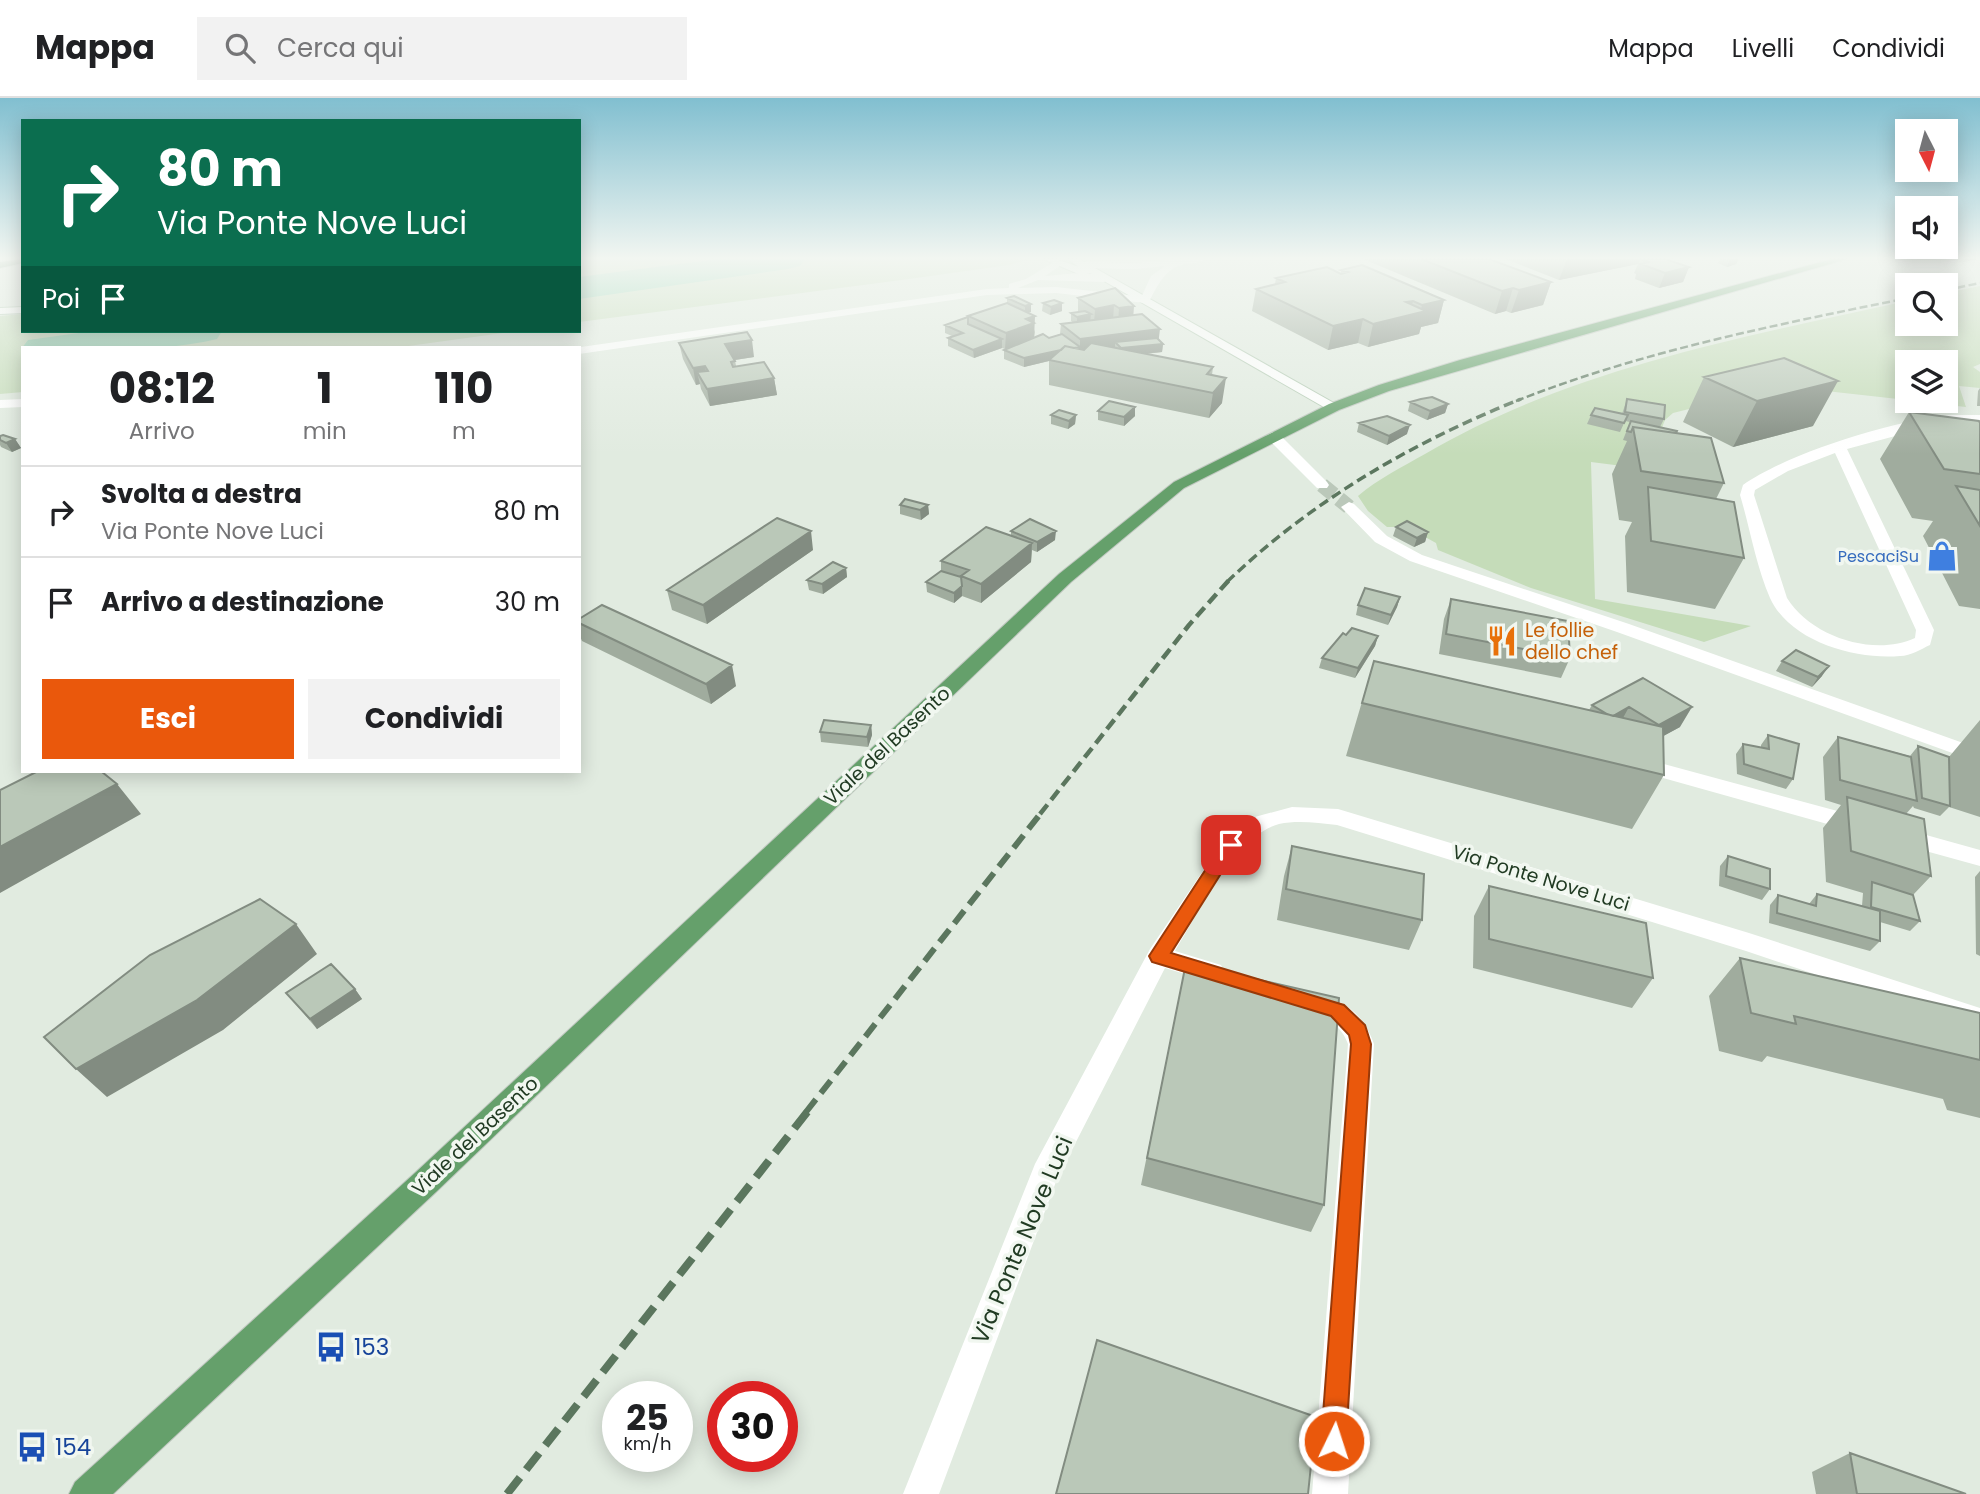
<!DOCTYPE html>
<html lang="it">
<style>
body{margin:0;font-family:Poppins,sans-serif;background:#f2f2f2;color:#202124;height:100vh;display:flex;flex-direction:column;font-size:26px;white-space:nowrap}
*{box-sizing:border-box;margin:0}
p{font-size:23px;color:#757577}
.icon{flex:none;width:38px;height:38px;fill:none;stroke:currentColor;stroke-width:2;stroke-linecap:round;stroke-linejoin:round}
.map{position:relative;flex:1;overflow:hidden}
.side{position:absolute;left:21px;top:248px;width:560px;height:427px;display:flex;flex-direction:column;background:#fff;border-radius:0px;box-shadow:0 4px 18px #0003}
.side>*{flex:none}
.banner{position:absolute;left:21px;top:21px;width:560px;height:214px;border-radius:0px;box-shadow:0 4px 18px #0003;background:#0b6e4f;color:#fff;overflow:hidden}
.needle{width:46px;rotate:174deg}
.fabs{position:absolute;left:1895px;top:21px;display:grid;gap:14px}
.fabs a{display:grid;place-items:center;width:63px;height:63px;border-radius:0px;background:#fff;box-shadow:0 4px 18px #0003;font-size:35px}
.speed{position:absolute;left:602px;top:1283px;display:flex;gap:14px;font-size:35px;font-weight:700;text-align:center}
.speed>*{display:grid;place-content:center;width:91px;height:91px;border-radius:50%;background:#fff;box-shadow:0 4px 18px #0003;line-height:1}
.speed small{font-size:18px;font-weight:400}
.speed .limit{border:10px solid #d22;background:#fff;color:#111}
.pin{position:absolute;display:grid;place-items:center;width:60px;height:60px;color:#fff;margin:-30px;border-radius:14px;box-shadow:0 4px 10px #0006}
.me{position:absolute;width:77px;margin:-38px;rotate:4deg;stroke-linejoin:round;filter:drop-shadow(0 0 5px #0008)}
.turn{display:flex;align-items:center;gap:24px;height:147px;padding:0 21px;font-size:32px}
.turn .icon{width:91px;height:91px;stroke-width:2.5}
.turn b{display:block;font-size:49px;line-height:60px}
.then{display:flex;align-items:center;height:66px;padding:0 21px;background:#0003;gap:14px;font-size:26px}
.eta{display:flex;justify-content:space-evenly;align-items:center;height:119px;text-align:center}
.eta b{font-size:42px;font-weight:700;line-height:49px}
.primary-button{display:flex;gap:14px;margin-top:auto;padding:14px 21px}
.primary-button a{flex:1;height:80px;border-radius:0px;background:#ea580c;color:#fff;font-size:28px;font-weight:700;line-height:80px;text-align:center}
.primary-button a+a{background:#f2f2f2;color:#202124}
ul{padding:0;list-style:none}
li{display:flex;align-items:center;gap:21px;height:91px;padding:0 21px;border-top:2px solid #e0e0e0}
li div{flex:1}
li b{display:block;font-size:26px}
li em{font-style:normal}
header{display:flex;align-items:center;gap:42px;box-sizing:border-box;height:98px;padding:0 35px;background:#fff;border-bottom:2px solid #e0e0e0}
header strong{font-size:33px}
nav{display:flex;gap:38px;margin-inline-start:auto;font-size:24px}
.search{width:490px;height:63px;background:#f2f2f2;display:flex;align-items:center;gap:18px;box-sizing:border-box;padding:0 24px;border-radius:0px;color:#757577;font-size:26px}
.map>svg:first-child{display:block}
.green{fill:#c5dcb9}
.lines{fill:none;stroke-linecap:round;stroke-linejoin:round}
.river{fill:#88d0ad;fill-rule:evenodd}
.street-tunnel{stroke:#bbc8ba;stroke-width:15;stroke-dasharray:15 7;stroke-linecap:butt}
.secondary-casing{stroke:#b3cab3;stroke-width:2}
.primary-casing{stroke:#c1c8c1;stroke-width:2}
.highway-casing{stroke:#c1c8c1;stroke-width:2}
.lane{fill:#fff;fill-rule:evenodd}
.street{fill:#fff;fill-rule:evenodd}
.secondary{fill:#fff;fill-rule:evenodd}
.primary{fill:#65a06b;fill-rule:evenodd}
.highway{fill:#2d6636;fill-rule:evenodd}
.rail-far4{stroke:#5b765e;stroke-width:2.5;stroke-dasharray:8 3.5;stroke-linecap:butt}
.rail-far3{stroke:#5b765e;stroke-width:3.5;stroke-dasharray:10 5;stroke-linecap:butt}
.rail-far2{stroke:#5b765e;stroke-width:4.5;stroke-dasharray:12 6;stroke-linecap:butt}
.rail-far1{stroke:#5b765e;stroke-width:6;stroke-dasharray:16 8;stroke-linecap:butt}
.rail{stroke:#5b765e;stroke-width:8;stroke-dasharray:21 10;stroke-linecap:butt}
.wall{fill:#a0ac9e}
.shaded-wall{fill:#828c81}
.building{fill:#bac8b8;stroke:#828c81;stroke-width:2}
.route{fill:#ea580c;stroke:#983908;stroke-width:2}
.labels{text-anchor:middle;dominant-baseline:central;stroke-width:7;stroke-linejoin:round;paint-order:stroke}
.far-shop-label{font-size:16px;fill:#366cbe;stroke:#f1f7f0;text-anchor:end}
.food-label{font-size:19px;fill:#c56008;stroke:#f1f7f0;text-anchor:start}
.street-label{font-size:19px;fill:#213b23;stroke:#f1f7f0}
.near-street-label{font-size:23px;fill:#213b23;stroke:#f1f7f0}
.near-transit-label{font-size:23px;fill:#164399;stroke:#f1f7f0;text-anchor:start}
</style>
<header>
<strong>Mappa</strong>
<div class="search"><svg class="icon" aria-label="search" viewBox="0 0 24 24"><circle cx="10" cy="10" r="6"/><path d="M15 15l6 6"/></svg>Cerca qui</div>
<nav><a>Mappa</a><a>Livelli</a><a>Condividi</a></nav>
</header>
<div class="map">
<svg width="1980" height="1396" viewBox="0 0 1980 1396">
<rect width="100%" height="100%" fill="#e1ebe0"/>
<path class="green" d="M579,161H1030L1009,167L909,181L579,224Z
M1980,188V266L1973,269L1980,274V290L1959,288L1966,309L1912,303H1946V264H1908L1907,302L1781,288L1673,315L1665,322L1661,332L1717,380L1591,364L1595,501L1751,528L1704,544L1531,490L1438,452L1436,445L1407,429H1387L1368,413L1358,398C1378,381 1402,369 1425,356C1572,270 1743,239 1907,203L1908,226H1946V195Z
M23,216V233H518L394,250H23V294L0,296V218Z"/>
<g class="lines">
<path class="river" d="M717,161H805L800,168L788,171L579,201V179Z
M93,233H222L217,241C160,255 78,253 22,250L28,242Z"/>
<path class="street-tunnel" d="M1322,387L1349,409"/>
<g class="secondary-casing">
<path id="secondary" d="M1043,161H1056L1079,169L1067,161H1079L1341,309L1339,312H1329L1090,175L1081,177Z
M23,209V215L0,216V210Z"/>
</g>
<g class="primary-casing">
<path id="primary" d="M1832,161H1847L1389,293L1339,312L1184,390L1071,484L436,1094L113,1396H69L75,1384L416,1074L1059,476L1174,384L1329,306L1379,287L1460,262Z"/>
</g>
<g class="highway-casing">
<path id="highway" d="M23,161V165L0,170V164Z"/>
</g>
<path class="lane" d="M1057,162L1062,165L1061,167L1045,178C1063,177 1094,171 1109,181L1104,184L1038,182L1018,190L1056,189L1145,199L1150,202L1145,205L1056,195L987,197L579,256V250H574L987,191L1009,190V186L1026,181Z
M23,301V309L0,310V302Z
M1638,659L1856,718L1864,721L1867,726L1864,731L1856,734L1631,671L1628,666L1631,661Z
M1901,730L1980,752V768L1893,744L1890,738L1893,732Z"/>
<path class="street" d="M1177,161H1206C1200,165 1193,165 1185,166C1166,169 1157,188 1149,204L1145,205L1140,202L1151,178L1165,168L1136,171L1084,170L1079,167L1084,164L1136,165Z
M1953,317H1980V325L1936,327L1847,351L1934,532L1930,547C1921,551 1911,558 1900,558C1856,562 1790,544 1770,500C1756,468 1750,430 1740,397L1743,387C1788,355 1897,321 1953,317ZM1835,355L1916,532L1915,540C1874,559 1811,539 1787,500L1754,397L1755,392L1788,373Z
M1273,334L1278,335L1327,384L1329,387L1327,390H1317L1268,341L1266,338Z
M1349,404L1354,406L1387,438L1422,457L1629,526L1980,651V665L1617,534L1410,463L1375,444L1341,409Z
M1292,709L1338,711L1749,835L1980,910V932L1746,853L1337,727C1318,725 1298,722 1279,726C1234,738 1198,816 1175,853L1221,867L1224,874L1221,881L1212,884L1165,870L1057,1081L939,1396H903L1035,1066L1150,851L1224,742L1251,720Z
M1313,894C1344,902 1363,915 1374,946L1348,1396H1312L1348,946C1337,915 1309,922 1300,904L1304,897Z"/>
<use href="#secondary" class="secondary"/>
<use href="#primary" class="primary"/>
<use href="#highway" class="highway"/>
<path class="rail-far4" d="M1946,192L1980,185
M1516,303C1643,253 1775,227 1908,200"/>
<path class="rail-far3" d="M1227,484C1311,403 1413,344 1521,301"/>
<path class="rail-far2" d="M1040,716L1189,527L1229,482"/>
<path class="rail-far1" d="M806,1014L1041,715"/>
<path class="rail" d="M507,1396L808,1013"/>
</g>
<path class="wall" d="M1363,161H1489L1551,184L1543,207L1511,215L1506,213L1495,216Z
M1506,161H1665L1689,169L1683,184L1659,190L1635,181L1636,176L1634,175L1638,166L1559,182Z
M1720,161H1739L1736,166L1727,169L1718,165Z
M1949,161H1977L1963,164Z
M1341,172L1444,202L1438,225L1421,229L1419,236L1368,249L1358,245L1328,252L1252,213L1256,191L1275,186L1276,180L1341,175Z
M1115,190L1133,217L1163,246L1162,254L1146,256L1213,269L1212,277L1222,305L1209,320L1049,287V263L1024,269L1004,261V252L1023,245L1005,251L1002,250L974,260L948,248V240L952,238L945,235V227L1007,205V200L1031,206V214H1028L1035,234L1034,240H1049L1060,236L1061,226L1074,225L1071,223V215L1078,214V200Z
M1043,205L1062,213L1050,217L1042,213Z
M679,245L754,259L735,262L736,268L774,280L777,297L710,308L701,291L700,286L696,287L683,261Z
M1704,279L1813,328L1733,349L1683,324Z
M1980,290V308H1977L1978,293Z
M1627,301L1664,321L1660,329L1676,335L1724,385L1716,401L1744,460L1715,511L1627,494L1625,438L1632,424L1619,422L1612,376L1627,343L1623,342L1630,324L1625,323L1620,334L1587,326L1591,317L1622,316Z
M1410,304L1448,306L1445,315L1427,322L1408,313Z
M1098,313L1135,318L1124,328L1098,322Z
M1909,314L1980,325V511L1959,508L1923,438L1933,423L1912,420L1880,361Z
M1051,317H1076L1075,326L1068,331L1051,326Z
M1359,325L1407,336L1387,347L1357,334Z
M0,338L15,341L21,350L12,354L1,349L0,347Z
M900,407H928L929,416L921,422L900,416Z
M1396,429L1428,434L1425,444L1414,449L1393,438Z
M1011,433L1055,442L1037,454L1032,452L1031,464L981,505L962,498L954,505L927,494L926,484L941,473V463L1011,438Z
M813,452L707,526L672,512L667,492Z
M846,470L847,479L823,496L809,492L807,482Z
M1400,499L1397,509L1388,527L1356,517L1358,507Z
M1451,501L1570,560L1561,580L1439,556L1444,521Z
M579,521L736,588L711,606L582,543L579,536Z
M1346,537L1378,538L1375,548L1355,580L1319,570L1322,560Z
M1374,563L1589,612L1592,607L1643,580L1680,629L1663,638L1664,677L1632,731L1346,658Z
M1782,563L1822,578L1812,589L1776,573Z
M1980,622V719L1949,709L1940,718L1914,710L1913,708L1906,716L1931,778L1913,797L1920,823L1910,833L1880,824V843L1870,853L1769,825L1770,807L1778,797L1809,806L1817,796L1862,808L1863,795L1826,784L1823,730L1841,707L1825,702L1823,659L1838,639L1910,658L1918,648L1949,659Z
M871,627L872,637L868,649L821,644L820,634Z
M1768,637L1793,681L1786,691L1737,676L1736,656L1743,646L1761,650V647Z
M1292,748L1422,822L1409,852L1277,822L1284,778Z
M1728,758L1770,791L1762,802L1719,788L1720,768Z
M1980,773V858L1976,856L1975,779Z
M1489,788L1653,880L1632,910L1473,870L1474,818Z
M1740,860L1980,915V1020L1947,1012L1943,1001L1767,958L1762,964L1719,953L1709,898Z
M1186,865L1324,1107L1311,1134L1141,1087Z
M355,891L362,901L317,931L286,895Z
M1850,1355L1966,1396H1816L1812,1374Z"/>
<path class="shaded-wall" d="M1567,161H1640L1638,166L1559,182Z
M1730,161H1739L1736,166L1727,169Z
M1965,161H1977L1963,164Z
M1689,169L1683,184L1659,190L1665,175Z
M1551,184L1543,207L1511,215L1519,192Z
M1513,190L1506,213L1495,216L1502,193Z
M1444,202L1438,225L1421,229L1419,236L1368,249L1373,226L1406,204L1413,203L1409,217L1420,214L1422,207Z
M1062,205V213L1050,217L1051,209Z
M1031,206V214L1025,216V208Z
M1114,207L1113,222L1094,227L1095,211Z
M1134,208L1133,223L1118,226L1119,210Z
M1091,216L1090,224L1077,227V219Z
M1035,218L1034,241L1005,251L1006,235L1026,221Z
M1363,221L1358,245L1328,252L1333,228Z
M1160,231L1158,247L1163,246L1162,254L1121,258V250L1115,244V253L1053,262L1024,269V260L1054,253L1080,249V241Z
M1002,241V250L974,260L973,252Z
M752,242L754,259L728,263L725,246Z
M705,268L708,285L697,274L700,286L696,287L693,270Z
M774,280L777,297L710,308L707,291Z
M1226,280L1222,305L1209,320L1213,295Z
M1838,283L1813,328L1733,349L1757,303Z
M1448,306L1445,315L1427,322L1430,313Z
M1135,309V318L1124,328V319Z
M1076,317L1075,326L1068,331L1069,323Z
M1410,327L1407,336L1387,347L1389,338Z
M15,341L21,350L12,354L6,345Z
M928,407L929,416L921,422L920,412Z
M811,433L813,452L707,526L703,507Z
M1056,433L1055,442L1037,454V444Z
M1428,434L1425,444L1414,449L1417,440Z
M1032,445L1031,464L981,505V486Z
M846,470L847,479L823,496L822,486Z
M962,488V498L954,505V495Z
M1400,499L1397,509L1388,527L1391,517Z
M1378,538L1375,548L1355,580L1358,570Z
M732,567L736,588L711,606L706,586Z
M1829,568L1822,578L1812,589L1818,579Z
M1629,609L1618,629L1611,618Z
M1692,609L1680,629L1647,647L1659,627Z
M871,627L872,637L868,649L867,639Z
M117,686L141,716L0,795V749Z
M296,826L317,856L223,932L107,999L76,971Z
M355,891L362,901L317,931L310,921Z"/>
<path class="building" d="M1421,161H1489L1551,184L1519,192L1513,190L1502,193Z
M1640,161H1665L1689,169L1665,175L1641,166L1649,164Z
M1362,167L1444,202L1422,207L1413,203L1406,204L1426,213L1373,226L1363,221L1333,228L1256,191L1285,184L1276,180L1327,169L1341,176L1348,174L1341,172Z
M1115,190L1134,208L1119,210L1114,207L1095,211L1078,200Z
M1014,198L1031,206L1025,208L1007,200Z
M1054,202L1062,205L1051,209L1043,205Z
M1007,205L1035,218L1026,221L1034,225L1006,235L968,218Z
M1085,213L1091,216L1077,219L1071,215Z
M1142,216L1160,231L1080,241L1061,226Z
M968,219V226L1002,241L973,252L948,240L963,235L945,227Z
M747,234L752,242L725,246L735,263L731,264L733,269L764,264L774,280L707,291L697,274L708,273L705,268L693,270L679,245Z
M1043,236L1049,240L1062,236L1080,249L1074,250L1065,248L1061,252L1024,260L1004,252Z
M1157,240L1163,246L1121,250L1115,244Z
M1091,245L1213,269L1207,276L1226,280L1213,295L1049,262L1065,248L1084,252Z
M1784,260L1838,283L1757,303L1704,279Z
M1432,299L1448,306L1430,313L1410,304L1421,301Z
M1627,301L1665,307L1664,321L1625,314Z
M1109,303L1135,309L1124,319L1098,313Z
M1595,310L1628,317L1624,325L1591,317Z
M1059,312L1076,317L1069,323L1051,317Z
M1909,314L1979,323L1980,325V376L1944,371Z
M1387,318L1410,327L1389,338L1359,325Z
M1631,323L1677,333L1676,335L1633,329L1631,334L1627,333Z
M1633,329L1711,340L1724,385L1641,373Z
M3,337L15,341L6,345L0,342V338Z
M1956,388L1980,392V428Z
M1648,389L1734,404L1744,460L1651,443Z
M905,401L928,407L920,412L900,407Z
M777,420L811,433L703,507L667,492Z
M1030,421L1056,433L1037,444L1011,433Z
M1407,423L1428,434L1417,440L1396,429Z
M986,429L1032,445L981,486L961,478L969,472L941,463Z
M833,464L846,470L822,486L807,482Z
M941,473L961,479L962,488L954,495L926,484Z
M1365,490L1400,499L1391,517L1358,507Z
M1451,501L1568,523L1570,560L1446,536Z
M602,507L732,567L706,586L579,525V521Z
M1352,530L1378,538L1358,570L1322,560L1343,535L1346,537Z
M1796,552L1829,568L1818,579L1782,563Z
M1374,563L1663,629L1664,677L1362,605Z
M1643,580L1692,609L1659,627L1629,609L1613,618L1607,616L1592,607Z
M824,622L871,627L867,639L820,634Z
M1768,637L1799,646L1793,681L1744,666L1743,646L1769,651Z
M1838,639L1911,659L1917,703L1840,682Z
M1918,648L1949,659L1950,708L1922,700Z
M36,674H102L117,686L0,749V692Z
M1847,699L1924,721L1931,778L1851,753Z
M1292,748L1424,776L1422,822L1286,791Z
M1728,758L1770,771V791L1726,778Z
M1872,784L1913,797L1920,823L1871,809Z
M1489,788L1646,825L1653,880L1489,841Z
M1817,796L1880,813V843L1777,815L1778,797L1816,808Z
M260,801L296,826L197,902L76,971L44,939L150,857Z
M1740,860L1980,915V962L1794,918L1796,926L1751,915Z
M1186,865L1339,900L1324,1107L1147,1060Z
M331,866L355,891L310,921L286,895Z
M1097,1242L1316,1319L1308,1396H1056Z
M1850,1355L1966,1396H1857Z"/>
<linearGradient id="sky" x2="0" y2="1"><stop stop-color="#81bfd0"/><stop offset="0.45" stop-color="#f2f6f1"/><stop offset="1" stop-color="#f2f6f1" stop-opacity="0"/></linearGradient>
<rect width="1980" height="356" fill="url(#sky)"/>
<path class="route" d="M1231,741L1239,747L1171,855L1344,907L1365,927L1371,946L1346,1343L1343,1352L1334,1356L1324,1352L1321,1343L1351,946L1349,937L1331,918L1159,866L1152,864L1149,858L1225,742Z"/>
<defs>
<g id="shop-bare" transform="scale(2.415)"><path d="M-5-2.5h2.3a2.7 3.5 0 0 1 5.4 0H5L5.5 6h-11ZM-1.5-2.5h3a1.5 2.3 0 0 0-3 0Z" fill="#3f7fe0" stroke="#f1f7f0" stroke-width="2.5" paint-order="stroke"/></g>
<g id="restaurant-bare" transform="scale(2.415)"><path d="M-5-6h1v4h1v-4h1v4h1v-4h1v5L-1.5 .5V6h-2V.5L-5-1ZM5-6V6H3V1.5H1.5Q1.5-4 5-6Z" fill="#e8710a" stroke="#f1f7f0" stroke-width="2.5" paint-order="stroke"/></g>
<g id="bus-bare" transform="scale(2.415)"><path d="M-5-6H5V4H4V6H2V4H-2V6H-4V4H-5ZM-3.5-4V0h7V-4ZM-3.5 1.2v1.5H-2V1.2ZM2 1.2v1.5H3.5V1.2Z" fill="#1a4fb4" stroke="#f1f7f0" stroke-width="2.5" paint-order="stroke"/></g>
</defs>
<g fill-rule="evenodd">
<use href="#shop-bare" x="1942" y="458"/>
<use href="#restaurant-bare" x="1502" y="543"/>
<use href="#bus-bare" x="331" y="1249"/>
<use href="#bus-bare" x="32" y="1349"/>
</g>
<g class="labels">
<g class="far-shop-label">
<text x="1919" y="458">PescaciSu</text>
</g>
<g class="food-label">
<text x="1525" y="532">Le follie<tspan x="1525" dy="22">dello chef</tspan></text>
</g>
<g class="street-label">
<text transform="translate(887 648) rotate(-43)">Viale del Basento</text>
<text transform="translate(1541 780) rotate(17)">Via Ponte Nove Luci</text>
<text transform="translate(475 1038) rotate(-43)">Viale del Basento</text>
</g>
<g class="near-street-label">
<text transform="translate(1022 1142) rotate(-67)">Via Ponte Nove Luci</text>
</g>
<g class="near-transit-label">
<text x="354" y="1249">153</text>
<text x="55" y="1349">154</text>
</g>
</g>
</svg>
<div class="fabs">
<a><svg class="needle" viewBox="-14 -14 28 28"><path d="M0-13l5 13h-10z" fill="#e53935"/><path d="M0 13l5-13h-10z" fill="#757577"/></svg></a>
<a><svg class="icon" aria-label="sound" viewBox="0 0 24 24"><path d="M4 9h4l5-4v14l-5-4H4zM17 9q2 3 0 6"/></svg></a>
<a><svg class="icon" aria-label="search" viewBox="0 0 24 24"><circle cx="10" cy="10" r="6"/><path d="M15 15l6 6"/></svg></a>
<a><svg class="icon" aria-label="layers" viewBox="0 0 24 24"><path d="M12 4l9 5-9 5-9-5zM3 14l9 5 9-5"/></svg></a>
</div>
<div class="speed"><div>25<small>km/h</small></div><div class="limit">30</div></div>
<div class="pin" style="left:1231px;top:747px;background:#d93025"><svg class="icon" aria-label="arrive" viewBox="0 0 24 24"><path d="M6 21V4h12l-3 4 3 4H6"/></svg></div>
<svg class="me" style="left:1334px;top:1343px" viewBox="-20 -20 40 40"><circle r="17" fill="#ea580c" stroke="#fff" stroke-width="3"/><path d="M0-11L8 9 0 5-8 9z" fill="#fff"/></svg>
<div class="banner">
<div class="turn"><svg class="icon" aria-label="right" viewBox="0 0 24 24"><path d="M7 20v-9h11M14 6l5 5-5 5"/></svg><div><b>80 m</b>Via Ponte Nove Luci</div></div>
<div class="then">Poi<svg class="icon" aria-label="arrive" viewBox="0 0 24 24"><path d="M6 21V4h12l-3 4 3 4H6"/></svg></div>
</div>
<section class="side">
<div class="eta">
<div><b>08:12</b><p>Arrivo</p></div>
<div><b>1</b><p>min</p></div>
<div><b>110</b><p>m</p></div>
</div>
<ul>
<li><svg class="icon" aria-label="right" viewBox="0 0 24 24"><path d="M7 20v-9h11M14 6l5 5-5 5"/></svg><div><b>Svolta a destra</b><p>Via Ponte Nove Luci</p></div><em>80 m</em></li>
<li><svg class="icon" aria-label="arrive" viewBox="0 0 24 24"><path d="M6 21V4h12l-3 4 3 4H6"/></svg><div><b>Arrivo a destinazione</b></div><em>30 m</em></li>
</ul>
<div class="primary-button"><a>Esci</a><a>Condividi</a></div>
</section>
</div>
